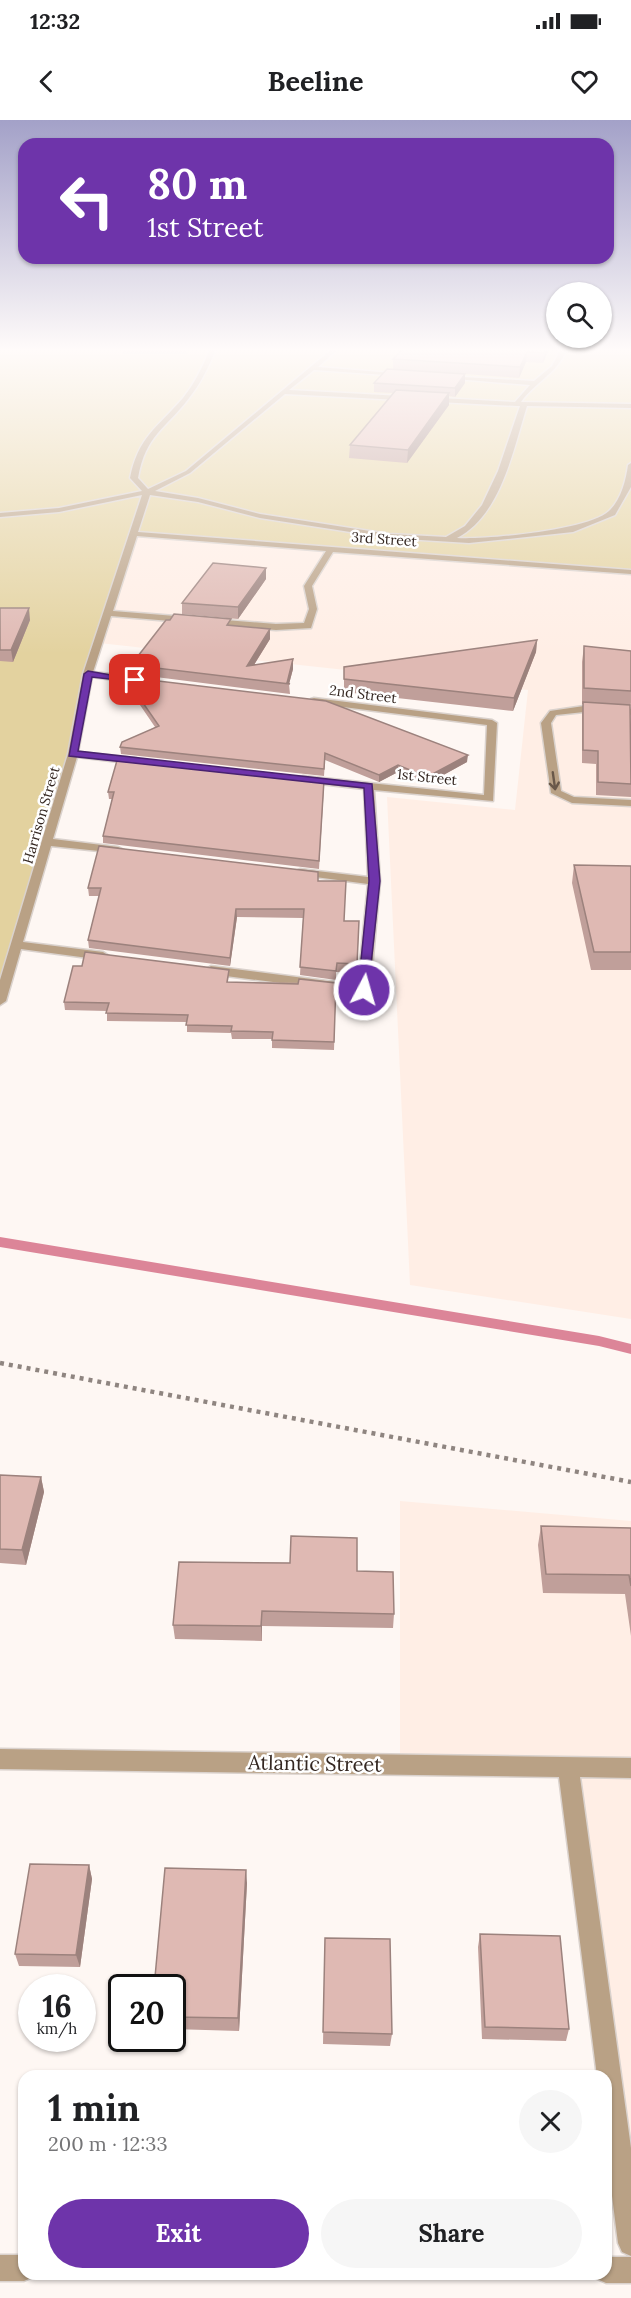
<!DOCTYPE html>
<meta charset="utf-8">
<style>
body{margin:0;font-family:Lora,serif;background:#f6f6f6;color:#202124;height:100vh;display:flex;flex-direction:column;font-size:22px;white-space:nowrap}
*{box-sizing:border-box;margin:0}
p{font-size:20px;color:#757577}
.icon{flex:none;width:33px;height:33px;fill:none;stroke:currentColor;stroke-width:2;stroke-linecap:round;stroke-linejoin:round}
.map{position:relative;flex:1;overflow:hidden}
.panel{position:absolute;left:18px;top:1950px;width:594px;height:210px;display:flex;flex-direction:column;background:#fff;border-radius:18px;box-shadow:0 2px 4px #0004}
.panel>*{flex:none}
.top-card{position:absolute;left:18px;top:18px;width:596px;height:126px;border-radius:18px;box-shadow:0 2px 4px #0004;background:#6e34aa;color:#fff;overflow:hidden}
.buttons{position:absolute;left:546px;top:162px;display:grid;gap:12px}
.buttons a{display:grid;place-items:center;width:66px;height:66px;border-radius:50%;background:#fff;box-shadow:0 2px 4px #0004;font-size:30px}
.speed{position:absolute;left:18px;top:1854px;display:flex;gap:12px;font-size:30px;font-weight:700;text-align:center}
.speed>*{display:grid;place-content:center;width:78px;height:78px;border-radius:50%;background:#fff;box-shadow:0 2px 4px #0004;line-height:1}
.speed small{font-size:15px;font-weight:400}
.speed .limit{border:3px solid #111;border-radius:9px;background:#fff;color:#111}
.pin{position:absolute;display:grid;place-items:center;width:51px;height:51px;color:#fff;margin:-26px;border-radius:12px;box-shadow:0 3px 9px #0006}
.me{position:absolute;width:66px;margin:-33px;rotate:6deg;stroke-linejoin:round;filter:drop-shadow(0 0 4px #0008)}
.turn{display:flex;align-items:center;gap:21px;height:126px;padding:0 30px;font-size:27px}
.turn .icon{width:78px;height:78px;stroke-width:2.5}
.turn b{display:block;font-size:42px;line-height:51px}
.round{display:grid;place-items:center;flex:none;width:63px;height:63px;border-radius:32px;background:#f6f6f6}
.head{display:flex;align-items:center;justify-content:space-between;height:102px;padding:0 30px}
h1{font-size:36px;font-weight:800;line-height:45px}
.primary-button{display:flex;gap:12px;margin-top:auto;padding:12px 30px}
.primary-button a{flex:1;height:69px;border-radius:36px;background:#6e34aa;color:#fff;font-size:24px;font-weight:800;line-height:69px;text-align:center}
.primary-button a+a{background:#f6f6f6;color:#202124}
.status{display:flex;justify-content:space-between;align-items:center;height:42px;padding:0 30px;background:#fff;direction:ltr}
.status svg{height:16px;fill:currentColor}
header{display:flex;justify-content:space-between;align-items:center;height:78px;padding:0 30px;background:#fff;font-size:27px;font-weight:800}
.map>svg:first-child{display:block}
.built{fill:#ffeee5}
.green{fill:#e3d29f}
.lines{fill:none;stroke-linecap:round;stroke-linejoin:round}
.stream{fill:#dc8598;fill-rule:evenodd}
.minor-casing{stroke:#dad2cd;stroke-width:3}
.path{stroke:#8f8580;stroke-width:4.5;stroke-dasharray:4 5;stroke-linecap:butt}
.minor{fill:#b9a185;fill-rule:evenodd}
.wall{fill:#c09f9a}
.shaded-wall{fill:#9c827d}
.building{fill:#dfb9b3;stroke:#9c827d;stroke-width:1.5}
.oneway{stroke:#695849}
.route{fill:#6e34aa;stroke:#48226e;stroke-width:1.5}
.labels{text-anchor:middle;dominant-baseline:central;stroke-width:5;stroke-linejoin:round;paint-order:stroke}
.far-street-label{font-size:14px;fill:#342721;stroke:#fff}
.near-street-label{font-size:20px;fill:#342721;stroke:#fff}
</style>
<div class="status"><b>12:32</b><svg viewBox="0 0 49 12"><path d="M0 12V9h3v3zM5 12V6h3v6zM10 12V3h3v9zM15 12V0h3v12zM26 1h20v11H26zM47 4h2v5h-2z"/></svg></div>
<header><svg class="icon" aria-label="back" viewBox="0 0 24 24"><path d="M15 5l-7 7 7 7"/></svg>Beeline<svg class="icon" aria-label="heart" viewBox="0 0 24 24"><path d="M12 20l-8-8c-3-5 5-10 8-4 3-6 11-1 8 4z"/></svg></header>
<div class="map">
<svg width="631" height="2178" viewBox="0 0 631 2178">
<rect width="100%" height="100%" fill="#fef7f3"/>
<path class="built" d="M136,414L631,452V1199L410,1165L387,677L515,690L528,570L99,523Z
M400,1381L631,1401V2065L568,1647L400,1644Z"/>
<path class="green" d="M0,229H631V452L136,414L88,554L73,634L0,881Z"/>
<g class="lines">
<path class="stream" d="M0,1117L599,1216L631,1224V1234L599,1226L0,1127Z"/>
<g class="minor-casing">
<path id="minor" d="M210,229H216C209,246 201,263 189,278C165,310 146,314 138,358L148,369L186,351L332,229H338L318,247L404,254L401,256L314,250L289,270L515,282L530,265L443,258L446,256L534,261L552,246L561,229H567C558,253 535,262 521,282L631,284V288L527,286C513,330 501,395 457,418C486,420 589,410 609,391C621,380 626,360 628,345L631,343V367L615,395L573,412L469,423L389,418L260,398L198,382L150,375L138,412L631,450V454L333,432L312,466L317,489L311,508L276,510L111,496L93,552L145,558L150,561L145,564L92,557L78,632L136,638L141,641L136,644L77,637L53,719L118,727L124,730L118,733L51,726L23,822L103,832L109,836L103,840L21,829L6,881L0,885V860L68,634L83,554L142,375L59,392L0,397V393L59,388L142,371L130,358C138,317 158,307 183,278C195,263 203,246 210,229ZM285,274L517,286H520L498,351L482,385L465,406L446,417L389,414L260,394L198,378L155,371L190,353ZM137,416L326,431L304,466L309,489L304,503L276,504L113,491Z
M314,578L492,600L497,603L493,681L374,670L380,761L370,870L364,874L211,854L205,850L211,846L358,865L368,764L300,755L294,752L300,749L368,757L364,669L303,662L298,659L303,656L484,675L487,605L311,583V579Z
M584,586L631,589V595L584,592L556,595L551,603L561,671L574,677L631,680V686L572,683L551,673L541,603L550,591Z
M0,1629L631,1638V1658L580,1657L631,2028V2136L622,2132L618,2123L606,2029V1956H597L559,1657L0,1649Z
M0,2135H24V2154H35L33,2157L24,2161H0Z
M606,2137H631V2163H606L597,2159L594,2154H606Z"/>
</g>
<path class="path" d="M0,1243L631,1362"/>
<use href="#minor" class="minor"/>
</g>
<path class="wall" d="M122,229H188L187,234H123Z
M403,229H549L543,243L526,242L519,258L465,254V263L455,277L449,276V285L407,343L349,338L350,325L393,273L374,272V263L393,249V239Z
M266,459L238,499L182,494V483Z
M0,488L30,500L13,542L0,541Z
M232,506L270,519L254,545L293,549L289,564L290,574L132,554L131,545Z
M537,520L536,532L513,591L344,572V547Z
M584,526L631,531V583L630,587L631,619V677L596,675V644L582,643V594L583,584H582V542Z
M125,557L467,642L427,664L398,652L379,662L325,640L324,656L121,634L120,627L155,607L125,563Z
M324,667L319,749L103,723V716L112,679H109L108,672Z
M574,745L631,746V850H591L572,763Z
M318,761L344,801H359L357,853L336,852V860L300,855L303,798L237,797L230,846L89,828L88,820L99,776H89L88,768Z
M229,850L228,862L336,863L334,930L272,928V919H232L231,913L187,912V902L107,901V891L65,890L64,882Z
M0,1355L41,1357L44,1372L26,1445L0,1443Z
M541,1406L631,1408V1516L625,1474L543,1473L538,1425Z
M357,1451L394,1494L393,1508L262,1506V1521L175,1519L173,1505Z
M89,1745L92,1759L80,1847L19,1846L15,1834Z
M247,1763L239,1911L172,1909V1868Z
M480,1814L569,1909L566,1921L482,1919L478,1827Z
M325,1818L392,1914L390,1926L323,1924Z"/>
<path class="shaded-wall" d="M546,229H549L543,243L544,233Z
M527,232L526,242L519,258L520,247Z
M465,254V263L455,277V268Z
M449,273V285L407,343L408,330Z
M266,448V459L238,499V487Z
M29,488L30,500L13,542L11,530Z
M270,509V519L247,556V546Z
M537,520L536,532L513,591L514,578Z
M293,539V549L289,564L287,563Z
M468,635L467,642L427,664V657Z
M398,645V652L379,662V655Z
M236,789L237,797L230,846V838Z
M41,1357L44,1372L26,1445L22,1430Z
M262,1491V1521L261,1506Z
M89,1745L92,1759L80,1847L76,1835Z
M246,1750L247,1763L239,1911L238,1898Z"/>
<path class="building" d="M403,229H546L544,233L527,232L520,247L393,239Z
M387,249L465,254L455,268L374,263Z
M396,270L449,273L408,330L350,325Z
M213,443L266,448L238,487L182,483Z
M0,488H29L11,530H0Z
M174,494L231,499L227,505L270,509L247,546L293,539L287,563L290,564L131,545L166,500H170Z
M537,520L514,578L344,559V547Z
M584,526L631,531V571L584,568Z
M125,557L326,581L468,635L427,657L398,645L379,655L325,633L324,649L120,627L122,622L159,606Z
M583,582L630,585L631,664L598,662V631L583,630Z
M118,637L324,660L319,741L103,716L114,672H108Z
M99,726L318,752V761H346L344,801H359L357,844L337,843L336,851L300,847L304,789H236L230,838L88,820L101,768H88Z
M574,745L631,746V832H594Z
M85,832L229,850L227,862L298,864L299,859L336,863L334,922L272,920L273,912L231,911L232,906L186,905L188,895L106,893L109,883L64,882L73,846H82Z
M0,1355L41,1357L22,1430L0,1429Z
M541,1406L631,1408V1466L629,1455L546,1454Z
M291,1416L357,1418V1451L393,1452L394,1494L262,1491L261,1506L173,1505L179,1442L290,1443Z
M30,1744L89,1745L76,1835L15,1834Z
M165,1748L246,1750L238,1898L172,1897V1868H154Z
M480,1814L560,1816L569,1909L485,1907Z
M325,1818L390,1819L392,1914L323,1912Z"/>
<defs><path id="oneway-shaft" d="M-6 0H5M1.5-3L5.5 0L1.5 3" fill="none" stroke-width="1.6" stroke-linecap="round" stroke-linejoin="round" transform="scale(1.5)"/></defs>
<use class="oneway" href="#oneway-shaft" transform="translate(554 661) rotate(82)"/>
<linearGradient id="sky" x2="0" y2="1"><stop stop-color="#a3a1c8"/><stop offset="0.43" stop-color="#fffbfa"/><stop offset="1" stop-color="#fffbfa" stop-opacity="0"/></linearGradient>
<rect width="631" height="534" fill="url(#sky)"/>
<path class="route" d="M88,551L140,560L135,562L92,557L78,631L372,664L380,761L368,872L358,870L369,761L364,668L69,636L84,554Z"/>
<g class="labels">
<g class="far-street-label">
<text transform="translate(384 419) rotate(4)">3rd Street</text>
<text transform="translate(363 574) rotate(7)">2nd Street</text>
<text transform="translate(427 657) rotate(6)">1st Street</text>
<text transform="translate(41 695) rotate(-74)">Harrison Street</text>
</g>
<g class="near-street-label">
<text transform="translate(315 1643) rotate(1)">Atlantic Street</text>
</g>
</g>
</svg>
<div class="buttons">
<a><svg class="icon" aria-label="search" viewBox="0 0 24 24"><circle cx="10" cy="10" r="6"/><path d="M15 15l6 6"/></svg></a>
</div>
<div class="speed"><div>16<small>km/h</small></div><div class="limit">20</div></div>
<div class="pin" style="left:135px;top:560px;background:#d93025"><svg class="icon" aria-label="arrive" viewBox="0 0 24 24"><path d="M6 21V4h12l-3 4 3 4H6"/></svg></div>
<svg class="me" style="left:364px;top:870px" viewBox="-20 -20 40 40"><circle r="17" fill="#6e34aa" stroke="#fff" stroke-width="3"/><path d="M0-11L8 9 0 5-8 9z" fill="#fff"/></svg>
<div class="top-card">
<div class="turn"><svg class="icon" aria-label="left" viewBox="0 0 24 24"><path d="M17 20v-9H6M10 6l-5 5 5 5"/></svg><div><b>80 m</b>1st Street</div></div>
</div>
<section class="panel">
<div class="head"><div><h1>1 min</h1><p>200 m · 12:33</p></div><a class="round"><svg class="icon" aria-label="close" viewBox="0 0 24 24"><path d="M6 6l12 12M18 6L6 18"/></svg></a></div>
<div class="primary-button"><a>Exit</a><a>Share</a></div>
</section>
</div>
